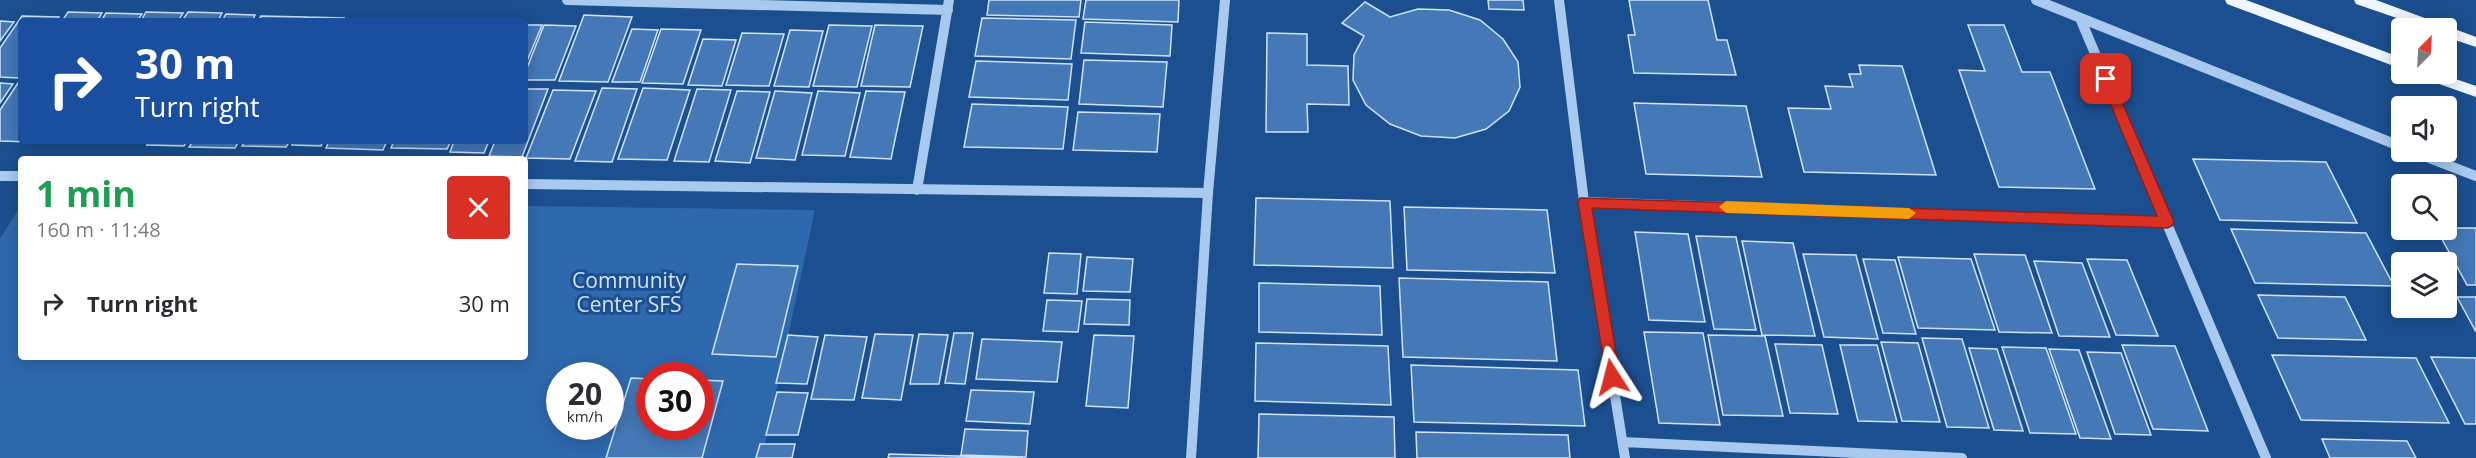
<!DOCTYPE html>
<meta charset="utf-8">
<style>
body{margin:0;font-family:"Open Sans",sans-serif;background:#f2f2f3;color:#2b2b33;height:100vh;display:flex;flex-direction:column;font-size:22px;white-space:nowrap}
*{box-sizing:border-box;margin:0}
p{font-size:20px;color:#7c7c81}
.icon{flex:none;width:33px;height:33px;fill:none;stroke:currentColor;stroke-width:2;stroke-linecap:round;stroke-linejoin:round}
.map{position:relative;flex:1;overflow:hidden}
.sheet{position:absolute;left:18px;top:156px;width:510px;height:204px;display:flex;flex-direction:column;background:#fff;border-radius:6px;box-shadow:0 3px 15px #0003}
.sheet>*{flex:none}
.top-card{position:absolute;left:18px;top:18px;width:510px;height:126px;border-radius:6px;box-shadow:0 3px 15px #0003;background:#1a4fa0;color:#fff;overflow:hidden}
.needle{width:39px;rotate:24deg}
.tools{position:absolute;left:2391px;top:18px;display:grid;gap:12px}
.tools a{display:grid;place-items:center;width:66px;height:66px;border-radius:6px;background:#fff;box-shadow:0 3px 15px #0003;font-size:30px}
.speed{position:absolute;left:546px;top:362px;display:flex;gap:12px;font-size:30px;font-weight:700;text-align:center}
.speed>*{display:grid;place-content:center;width:78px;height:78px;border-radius:50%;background:#fff;box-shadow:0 3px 15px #0003;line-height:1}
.speed small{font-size:15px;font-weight:400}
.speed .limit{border:9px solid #d22;background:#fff;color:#111}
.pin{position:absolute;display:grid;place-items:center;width:51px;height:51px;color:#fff;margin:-26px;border-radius:12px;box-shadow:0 3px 9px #0006}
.me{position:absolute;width:66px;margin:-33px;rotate:351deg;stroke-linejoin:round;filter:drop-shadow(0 0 4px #0008)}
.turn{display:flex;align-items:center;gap:21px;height:126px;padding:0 18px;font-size:27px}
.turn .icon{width:78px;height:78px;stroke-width:2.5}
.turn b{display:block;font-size:42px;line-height:51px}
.round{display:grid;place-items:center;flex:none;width:63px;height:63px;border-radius:6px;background:#f2f2f3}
.head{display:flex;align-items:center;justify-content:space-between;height:102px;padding:0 18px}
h1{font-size:36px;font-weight:700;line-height:45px;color:#1e9e55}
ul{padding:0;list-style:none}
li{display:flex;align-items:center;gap:18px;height:90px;padding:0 18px}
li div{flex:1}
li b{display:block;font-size:22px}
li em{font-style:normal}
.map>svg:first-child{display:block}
.green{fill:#2e69ad;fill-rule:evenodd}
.building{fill:#4478b7;stroke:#cfe3fa;stroke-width:1.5}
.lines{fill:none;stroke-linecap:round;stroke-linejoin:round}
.minor{stroke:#a9c9ee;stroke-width:10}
.major{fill:#f0f6ff;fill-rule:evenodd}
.route{fill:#d93025;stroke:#8d1f18;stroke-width:1.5}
.slow{fill:#f59e0b}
.labels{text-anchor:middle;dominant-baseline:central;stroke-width:6;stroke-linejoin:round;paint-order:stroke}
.park-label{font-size:21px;fill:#cfe3fa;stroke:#1b4f8f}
</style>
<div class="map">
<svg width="2476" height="458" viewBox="0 0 2476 458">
<rect width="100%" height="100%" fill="#1b4f8f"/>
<path class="green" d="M21,205V357H525V206L815,210L762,458H0V239ZM560,375H610V426H560ZM650,375H700V426H650Z"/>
<path class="building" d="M989,0H1081L1079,17L987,15Z
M1086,0H1179L1178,22L1083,19Z
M1488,0H1523L1524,10L1489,9Z
M1629,0H1708L1717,40H1727L1736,75L1634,73L1628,35H1635Z
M1365,2L1390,17L1418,9L1449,10L1480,20L1503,39L1518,62L1520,87L1509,111L1486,129L1455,138L1421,136L1390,124L1366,105L1353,80L1354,55L1364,36L1342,23Z
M68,12L102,13L97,21H62Z
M146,12L183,13L178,21H141Z
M188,12L222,13L218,21H182Z
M106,13L142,14L137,21H101Z
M226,14L255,15L252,21H222Z
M584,15L632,17L608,82L559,81Z
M22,16L59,17L56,21H21V73L18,78L0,77V48Z
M261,16L306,17L304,21H258Z
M306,17L344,18L343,21H304Z
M982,18L1076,20L1071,59L975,56Z
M0,21L14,22L0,41Z
M1085,22L1172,25L1170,56L1081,53Z
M525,25H542L525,66Z
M544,25L576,26L555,80H525V73Z
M829,25L872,26L857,87L813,86Z
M875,25L923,26L910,87L861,86Z
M1968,25H2004L2022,72H2050L2095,189L1999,187L1959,70L1985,71Z
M632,29L658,30L640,82H612Z
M661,29L701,30L683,84L642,83Z
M790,30L823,31L809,87L774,86Z
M742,33L784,34L769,86L726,85Z
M1267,33L1307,34V65L1348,66L1349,105L1307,104L1308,132H1266Z
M703,39L736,40L722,86L688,85Z
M1084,60L1167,62L1163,107L1079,104Z
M976,61L1072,64L1068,100L969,97Z
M1859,65L1902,66L1936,175L1804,172L1788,108L1831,109L1825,86L1853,87L1849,74H1861Z
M20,80L21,141H64L63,143L0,141V110Z
M0,83L13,84L0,103Z
M602,88L637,89L612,162L575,161Z
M643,88L690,90L667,160L618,159Z
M525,89H548L522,157L489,156L495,141H525Z
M697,89L731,90L709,162L674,161Z
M553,90L596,91L570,159L526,158Z
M737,91L770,92L750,163L715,161Z
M775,91L812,93L795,160L756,158Z
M818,91L860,93L845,156L802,155Z
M866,91L905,92L891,159L850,157Z
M1634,103L1746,106L1762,177L1646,174Z
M972,104L1068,107L1063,149L964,147Z
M1078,112L1160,114L1157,152L1073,150Z
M149,141H187L184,146L147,145Z
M193,141H239L235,148L189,147Z
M245,141H290L286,147L242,146Z
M294,141H323L321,146L292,145Z
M329,141H387L383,150L326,148Z
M394,141H451L447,149L391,148Z
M454,141H489L484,153L450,152Z
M2193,159L2326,162L2357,223L2220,220Z
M1256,198L1390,201L1393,268L1254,265Z
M1404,207L1547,210L1555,273L1407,270Z
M2446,228H2476V285H2467L2437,230Z
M2231,229L2366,233L2394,286L2255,283Z
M1635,232L1688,234L1705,322L1649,320Z
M1696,236L1736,237L1756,330L1714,329Z
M1742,241L1793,243L1815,336L1762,335Z
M1049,253L1081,254L1077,294L1044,293Z
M1803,254L1856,255L1878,339L1824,337Z
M1974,254L2025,255L2052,333L1999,332Z
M1087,257L1133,259L1130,292L1083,291Z
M1898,257L1971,259L1995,330L1918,328Z
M1863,259L1895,260L1916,334L1883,333Z
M2087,259L2127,260L2158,336L2116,335Z
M2034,261L2082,263L2110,337L2059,336Z
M737,264L798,266L776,357L712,354Z
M1399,278L1548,282L1557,361L1403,357Z
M1259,283L1380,286L1382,335L1259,332Z
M2258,295L2345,297L2366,340L2278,338Z
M2457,297H2476V332Z
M1087,299L1130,300L1129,325L1084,324Z
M1047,300L1082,301L1078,332L1043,331Z
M1644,332L1703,333L1720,425L1659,423Z
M954,333H973L965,384L945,383Z
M875,334L913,335L901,400L862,398Z
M919,334L948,335L939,384H910Z
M788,335L818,337L807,384L776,383Z
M825,335L867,337L854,400L811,399Z
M1094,335L1134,336L1128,408L1086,406Z
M1708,335L1765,336L1783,416L1723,415Z
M1922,338L1962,339L1989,428L1947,427Z
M982,339L1062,342L1057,382L976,379Z
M1881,342L1918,343L1940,422L1902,421Z
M1256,343L1388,346L1391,405L1255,401Z
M1775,344L1822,345L1838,414L1790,413Z
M1840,345H1877L1897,422L1858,421Z
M2122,345L2175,346L2208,431L2153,429Z
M2002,347L2046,348L2076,434L2030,433Z
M1969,348L1997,349L2023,431L1994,430Z
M2049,349L2079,350L2111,439L2080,438Z
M2087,352L2121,353L2151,435L2115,434Z
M2272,355L2416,358L2449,423L2301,420Z
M2431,357L2476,358V424H2465Z
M1411,365L1578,370L1585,426L1414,422Z
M631,378L650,379V426H700V380L723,381L702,458H606Z
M971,390L1034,392L1030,424L966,421Z
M777,392L808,393L798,435H766Z
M1259,414L1394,417L1395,458H1258Z
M965,429L1028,431L1026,457L961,455Z
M1416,432L1568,435L1570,458H1417Z
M2322,439L2407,441L2416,458H2330Z
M760,444H795L792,458H756Z
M889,454L1023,458H888Z"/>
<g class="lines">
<path class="minor" d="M567,0L948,10
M1559,0L1584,202L1625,458
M2036,0L2402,147
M2080,18L2266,458
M2414,152L2476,176
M0,176H21
M525,184L1208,193
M917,190L949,0
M1584,202L2167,222
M1623,442L1962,458
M1191,458L1208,193L1225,0"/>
<path class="major" d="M2225,0H2246L2402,58V69L2227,4Z
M2354,0H2376L2476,37V47L2446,37V28H2426L2356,4Z
M2420,74H2441L2476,86V97L2422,78Z"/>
</g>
<path class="route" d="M2106,74L2112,79L2174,222L2172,226L2167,228L1592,208L1620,377L1618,381L1612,383L1607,381L1578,202L1580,198L2157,216L2100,79Z"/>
<path class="slow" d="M1726,201L1909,208L1916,213L1909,219L1726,213L1719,207Z"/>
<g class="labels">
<g class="park-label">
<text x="629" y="280">Community<tspan x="629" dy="24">Center SFS</tspan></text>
</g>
</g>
</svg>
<div class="tools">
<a><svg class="needle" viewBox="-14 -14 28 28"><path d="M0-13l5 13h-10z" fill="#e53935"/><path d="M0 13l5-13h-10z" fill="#7c7c81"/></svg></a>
<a><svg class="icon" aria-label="sound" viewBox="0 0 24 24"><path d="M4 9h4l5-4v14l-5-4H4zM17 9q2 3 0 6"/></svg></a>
<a><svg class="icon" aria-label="search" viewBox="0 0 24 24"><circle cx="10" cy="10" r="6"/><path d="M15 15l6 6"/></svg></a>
<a><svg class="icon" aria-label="layers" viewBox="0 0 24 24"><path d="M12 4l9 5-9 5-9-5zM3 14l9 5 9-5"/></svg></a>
</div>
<div class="speed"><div>20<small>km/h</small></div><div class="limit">30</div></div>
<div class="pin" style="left:2106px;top:79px;background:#d93025"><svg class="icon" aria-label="arrive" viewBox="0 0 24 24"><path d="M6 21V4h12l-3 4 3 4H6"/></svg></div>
<svg class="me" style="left:1612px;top:377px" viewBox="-20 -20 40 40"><path d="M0-17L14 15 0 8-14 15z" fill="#d93025" stroke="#fff" stroke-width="4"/></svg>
<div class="top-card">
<div class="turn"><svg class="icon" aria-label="right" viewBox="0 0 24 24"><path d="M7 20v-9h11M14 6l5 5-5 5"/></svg><div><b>30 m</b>Turn right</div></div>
</div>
<section class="sheet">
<div class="head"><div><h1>1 min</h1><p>160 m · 11:48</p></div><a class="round" style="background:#d93025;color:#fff"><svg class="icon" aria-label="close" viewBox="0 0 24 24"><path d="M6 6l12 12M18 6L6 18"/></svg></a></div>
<ul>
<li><svg class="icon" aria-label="right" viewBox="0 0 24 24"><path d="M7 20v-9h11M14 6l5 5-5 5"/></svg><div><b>Turn right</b></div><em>30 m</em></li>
</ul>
</section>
</div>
